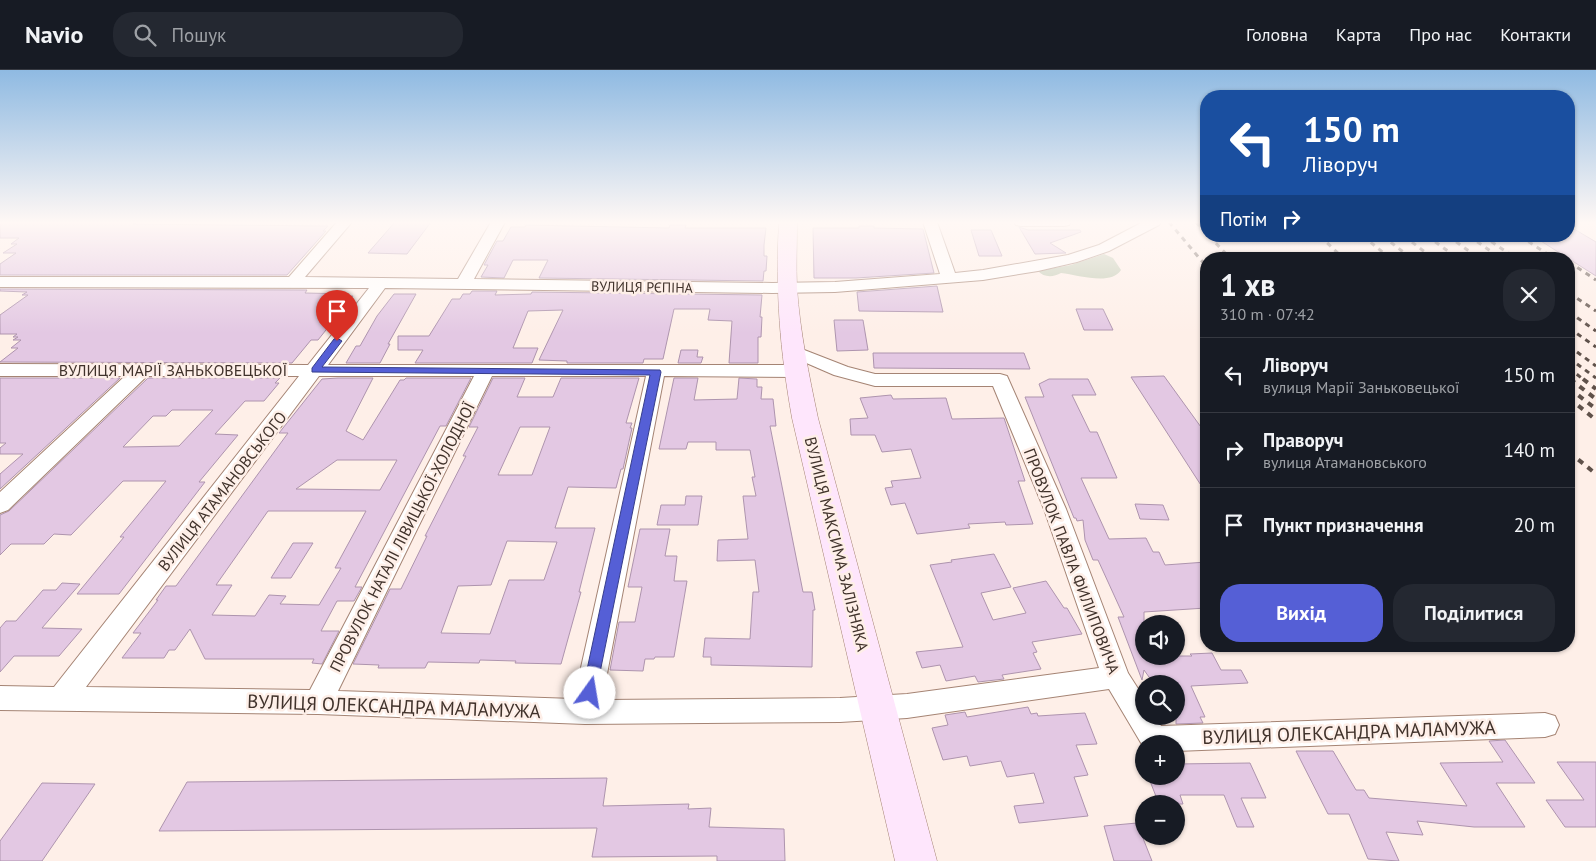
<!DOCTYPE html>
<html lang="uk">
<meta charset="utf-8">
<style>
body{margin:0;font-family:"PT Sans",sans-serif;background:#242831;color:#f1f3f6;height:100vh;display:flex;flex-direction:column;font-size:19px;white-space:nowrap}
*{box-sizing:border-box;margin:0}
p{font-size:16px;color:#9ea1a6}
.icon{flex:none;width:28px;height:28px;fill:none;stroke:currentColor;stroke-width:2;stroke-linecap:round;stroke-linejoin:round}
.map{position:relative;flex:1;overflow:hidden}
.side{position:absolute;left:1200px;top:182px;width:375px;height:400px;display:flex;flex-direction:column;background:#171b24;border-radius:20px;box-shadow:0 1px 4px #0004}
.side>*{flex:none}
.guide{position:absolute;left:1200px;top:20px;width:375px;height:152px;border-radius:20px;box-shadow:0 1px 4px #0004;background:#1a4fa0;color:#fff;overflow:hidden}
.tools{position:absolute;left:1135px;top:545px;display:grid;gap:10px}
.tools a{display:grid;place-items:center;width:50px;height:50px;border-radius:50%;background:#171b24;box-shadow:0 1px 4px #0004;font-size:25px}
.pin{position:absolute;display:grid;place-items:center;width:42px;height:42px;color:#fff;margin:-51px -21px;border-radius:50% 50% 50% 0;rotate:-45deg;box-shadow:0 0 5px #0007}
.pin .icon{rotate:45deg}
.me{position:absolute;width:55px;margin:-28px;rotate:13deg;stroke-linejoin:round;filter:drop-shadow(0 0 4px #0008)}
.turn{display:flex;align-items:center;gap:18px;height:105px;padding:0 20px;font-size:22px}
.turn .icon{width:65px;height:65px;stroke-width:2.5}
.turn b{display:block;font-size:35px;line-height:42px}
.then{display:flex;align-items:center;height:48px;padding:0 20px;background:#0003;gap:10px;font-size:19px}
.round{display:grid;place-items:center;flex:none;width:52px;height:52px;border-radius:20px;background:#242831}
.summary{display:flex;align-items:center;justify-content:space-between;height:85px;padding:0 20px}
h1{font-size:30px;font-weight:600;line-height:38px}
.primary-button{display:flex;gap:10px;margin-top:auto;padding:10px 20px}
.primary-button a{flex:1;height:58px;border-radius:20px;background:#555fd6;color:#fff;font-size:20px;font-weight:600;line-height:58px;text-align:center}
.primary-button a+a{background:#242831;color:#f1f3f6}
ul{padding:0;list-style:none}
li{display:flex;align-items:center;gap:15px;height:75px;padding:0 20px;border-top:1px solid #363941}
li div{flex:1}
li b{display:block;font-size:19px}
li em{font-style:normal}
header{display:flex;align-items:center;gap:30px;box-sizing:border-box;height:70px;padding:0 25px;background:#171b24;border-bottom:1px solid #363941}
header strong{font-size:24px}
nav{display:flex;gap:28px;margin-inline-start:auto;font-size:18px}
.search{width:350px;height:45px;background:#242831;display:flex;align-items:center;gap:12px;box-sizing:border-box;padding:0 18px;border-radius:20px;color:#9ea1a6;font-size:19px}
.map>svg:first-child{display:block}
.green{fill:#bfc9b1}
.building{fill:#e3c8e3;stroke:#ae94ae;fill-rule:evenodd}
.lines{fill:none;stroke-linecap:round;stroke-linejoin:round}
.street-casing{stroke:#a58474;stroke-width:2}
.secondary-casing{stroke:#a58474;stroke-width:1}
.street{fill:#fff;fill-rule:evenodd}
.secondary{fill:#fee6fc;fill-rule:evenodd}
.rail-far1{stroke:#5f514a;stroke-width:3;stroke-dasharray:5 5;stroke-linecap:butt}
.rail{stroke:#5f514a;stroke-width:4;stroke-dasharray:6 6;stroke-linecap:butt}
.route{fill:#555fd6;stroke:#373e8b}
.labels{text-anchor:middle;dominant-baseline:central;stroke-width:5;stroke-linejoin:round;paint-order:stroke}
.far-street-label{font-size:14px;fill:#40322b;stroke:#feefe8}
.street-label{font-size:16px;fill:#40322b;stroke:#feefe8}
.near-street-label{font-size:19px;fill:#40322b;stroke:#feefe8}
</style>
<header>
<strong>Navio</strong>
<div class="search"><svg class="icon" aria-label="search" viewBox="0 0 24 24"><circle cx="10" cy="10" r="6"/><path d="M15 15l6 6"/></svg>Пошук</div>
<nav><a>Головна</a><a>Карта</a><a>Про нас</a><a>Контакти</a></nav>
</header>
<div class="map">
<svg width="1596" height="791" viewBox="0 0 1596 791">
<rect width="100%" height="100%" fill="#feefe8"/>
<path class="green" d="M1104,184L1113,188L1121,200C1111,216 1078,205 1061,203C1054,207 1044,208 1038,201L1071,195Z"/>
<path class="building" d="M0,152H136L133,154L328,156L323,161H326L287,205H0V194L16,183H3L17,174H11L19,168H0Z
M395,152H431L407,184L368,183Z
M526,155L669,158L670,155H686L685,158H766L764,175V186H767L766,201H764L763,211L539,208L548,190H513L504,208L481,207L488,195H484L497,171H503L511,157H525Z
M859,156H874V158L923,159L934,203L856,208H814L813,158H859Z
M1569,156L1596,172V206L1533,166H1569Z
M1019,157L1028,160H1080L1081,162L1050,173L1066,183L1035,184Z
M971,160H991L1002,186H979Z
M937,216L943,242L859,241L857,222Z
M0,219L307,220L305,223L349,224L347,226H353L318,270H311L292,293L0,292L18,278H11L21,270H13L18,267H13L17,264H0V245L28,225H22L27,222L0,221Z
M472,221H497L495,225L531,224L532,222L762,225L760,247H762L761,267H758V293H729L732,251L708,250L710,239H674L663,289H644L643,293H567V291L539,290L563,240L528,241L513,278H538L532,293H415L423,280H398V266H429L452,229H460L463,224H470Z
M394,224H416L388,274H390L380,293H346L356,276H360L377,246Z
M1076,239H1103L1113,260H1084Z
M834,250H863L868,280L837,281Z
M681,280H698L697,287H703L701,293H678Z
M873,283H1024L1030,299L874,298Z
M1164,306L1206,364V423L1131,307Z
M0,308H120L0,419V404L23,384H0V378L6,373H0Z
M148,308H280L275,313H279L264,331H245L215,364L238,365L199,412H205L119,524H77L124,467H120L166,411H123L71,465L54,464L44,474H11L0,485V445L9,441ZM172,340H213L179,376L123,377L153,346H166Z
M338,308H373L346,361L363,370L400,310H404L406,308H471L446,356H440L355,517H362L354,531H337L321,561H339L322,594L312,593L314,589H205L190,559L175,580H169L164,588H122L141,563H133L158,530H156L166,516H176L288,363H279L322,309ZM337,390H397L380,420L296,419ZM268,441H366L335,498H341L319,535L280,534L286,526L269,525L255,546L212,545L232,515H216Z
M493,308H525L517,327H553L561,308H639L626,353H632L630,358H632L623,399H621L616,418L568,417L555,458H595L579,522H581L561,594L515,593L516,591L480,590L479,593L428,592L425,598H378L379,595L353,594L390,519H401L427,466H425L466,386H463L478,357H469ZM520,357H550L532,405H498ZM507,471L557,472L544,510H509L490,564L441,563L458,516L491,515Z
M674,308H698L694,330L737,329L739,308L757,309V317H762L761,329H773L776,356H770L803,522H812L815,540H813L812,597L711,595V587H703L705,568L750,569L753,522H759L755,490L717,491L718,470L748,469L743,426H756L752,407H755L750,380H716V372H688L686,379H659Z
M1049,309H1088L1096,325H1072L1090,362H1097L1117,408H1081L1109,469L1146,468L1153,482H1159L1165,495L1206,492V538L1144,542V586H1192L1190,584L1212,583L1221,600H1241L1248,613L1191,616L1205,647H1200L1203,653L1176,654V614H1154L1144,600L1142,610L1118,547H1124L1098,490H1093L1085,470L1083,450L1077,451L1076,448H1074L1025,327H1044L1039,314Z
M891,325L893,329L946,328L952,349L1004,348L1025,411H1018L1033,454L1006,455L1005,452L968,454L970,458L917,464L905,433L891,435L885,418L893,417L891,411L921,408L911,379L882,382L875,365H851L850,349L868,348L860,328Z
M686,426H702L698,455H657L661,435H685Z
M1135,434L1163,435L1169,450L1140,449Z
M640,459H670L665,486H677L674,511H687L674,587H655L654,589H645L643,601L610,600L619,552H635L642,517H628Z
M293,473H313L291,508H271Z
M994,484L1011,517L981,523L993,550L1026,543L1013,518L1046,511L1064,538H1067L1082,564L1032,572L1037,582L1033,583L1041,599L1002,605L1004,609L978,612L975,606L946,611L940,595L922,598L916,582L963,577L930,495L952,492L951,490Z
M62,513L80,514L42,558L82,559L59,586H14L0,602V558L6,551H16L43,520H56Z
M1028,637L1031,644L1037,643L1038,646L1085,643L1097,674L1076,675L1088,705L1074,707L1088,746L1019,753L1014,736L1044,733L1034,703L1007,707L1001,691L970,696L967,686L943,690L932,658L948,655L945,645L965,642L967,647Z
M1505,670L1535,713H1496L1525,757H1474L1417,751L1423,765L1386,762L1399,791L1368,789L1349,744H1328L1296,681H1333L1356,720H1364L1369,728L1467,736L1440,693L1503,692L1489,671Z
M1557,692H1596V757H1565L1546,730H1584Z
M1250,693L1266,728H1241L1254,757H1237L1224,725H1180L1183,734H1159L1148,706H1176V694Z
M607,708L603,736L689,734L688,739L711,738L709,757L784,759L785,791H717V786L592,787L597,758L159,761L187,712Z
M42,713L95,714L42,791H0V771Z
M1137,753L1152,791H1114L1104,756Z"/>
<g class="lines">
<g class="street-casing">
<path id="street" d="M337,152H352L305,207L458,209L491,152H505L474,209L772,213L835,212L940,204L923,152H937L955,203L983,200L1068,185L1099,175L1143,152H1161L1159,155L1109,181L1077,192L1038,201L983,210L835,222L772,223L385,218L328,295H796L803,297L805,301L803,305L796,307L664,306L602,630L840,628L907,624L1099,598L1044,439L993,316H875L834,305L788,285L785,281L788,277L794,276L848,297L875,304H1000L1007,306L1066,439L1128,603L1144,628V646H1155L1161,656L1545,643L1555,646L1559,655L1555,664L1545,667L1176,681V674H1144V678L1109,619L907,648L840,652L585,654L318,644L0,640V616L54,617L299,306H147L8,440L0,443V422L125,306H0V294L308,295L369,218L0,217V207H289ZM319,306H474L310,620L86,617ZM492,306H646L574,629L338,621Z
M1014,152H1071L1069,155L1064,156H1021L1016,155Z"/>
</g>
<g class="secondary-casing">
<path id="secondary" d="M779,152H797C797,174 796,196 797,218C800,262 809,305 818,348L937,791H895L792,348C780,281 775,220 779,152Z"/>
</g>
<use href="#street" class="street"/>
<use href="#secondary" class="secondary"/>
<path class="rail-far1" d="M1169,152L1206,196
M1196,152L1206,163
M1209,166L1231,189
M1320,166L1344,189
M1363,166L1391,189
M1383,166L1412,189
M1404,166L1434,189
M1427,166L1459,189
M1448,166L1480,189
M1469,166L1502,189
M1483,166L1517,189
M1520,166L1555,189
M1569,192L1596,210
M1569,223L1596,241
M1569,242L1596,261
M1569,258L1596,277
M1569,276L1596,296
M1569,288L1596,308
M1569,298L1584,310
M1569,308L1571,310"/>
<path class="rail" d="M1570,309L1596,329
M1583,309L1596,319
M1569,318L1596,339
M1569,328L1596,350
M1569,382L1596,404"/>
</g>
<linearGradient id="sky" x2="0" y2="1"><stop stop-color="#8fbae2"/><stop offset="0.58" stop-color="#fff8f5"/><stop offset="1" stop-color="#fff8f5" stop-opacity="0"/></linearGradient>
<rect width="1596" height="263" fill="url(#sky)"/>
<path class="route" d="M337,268L342,271L322,297L660,300L661,302L595,627L590,629L585,627L582,623L650,305L312,302V298L334,269Z"/>
<g class="labels">
<g class="far-street-label">
<text transform="translate(642 217) rotate(1)">ВУЛИЦЯ РЄПІНА</text>
</g>
<g class="street-label">
<text x="173" y="300">ВУЛИЦЯ МАРІЇ ЗАНЬКОВЕЦЬКОЇ</text>
<text transform="translate(222 421) rotate(-52)">ВУЛИЦЯ АТАМАНОВСЬКОГО</text>
<text transform="translate(402 467) rotate(-63)">ПРОВУЛОК НАТАЛІ ЛІВИЦЬКОЇ-ХОЛОДНОЇ</text>
<text transform="translate(837 474) rotate(76)">ВУЛИЦЯ МАКСИМА ЗАЛІЗНЯКА</text>
<text transform="translate(1072 491) rotate(69)">ПРОВУЛОК ПАВЛА ФИЛИПОВИЧА</text>
</g>
<g class="near-street-label">
<text transform="translate(394 636) rotate(2)">ВУЛИЦЯ ОЛЕКСАНДРА МАЛАМУЖА</text>
<text transform="translate(1349 662) rotate(-2)">ВУЛИЦЯ ОЛЕКСАНДРА МАЛАМУЖА</text>
</g>
</g>
</svg>
<div class="tools">
<a><svg class="icon" aria-label="sound" viewBox="0 0 24 24"><path d="M4 9h4l5-4v14l-5-4H4zM17 9q2 3 0 6"/></svg></a>
<a><svg class="icon" aria-label="search" viewBox="0 0 24 24"><circle cx="10" cy="10" r="6"/><path d="M15 15l6 6"/></svg></a>
<a>+</a>
<a>−</a>
</div>
<div class="pin" style="left:337px;top:271px;background:#d93025"><svg class="icon" aria-label="arrive" viewBox="0 0 24 24"><path d="M6 21V4h12l-3 4 3 4H6"/></svg></div>
<svg class="me" style="left:590px;top:623px" viewBox="-20 -20 40 40"><circle r="19" fill="#fff"/><path d="M0-13L10 11 0 6-10 11z" fill="#555fd6"/></svg>
<div class="guide">
<div class="turn"><svg class="icon" aria-label="left" viewBox="0 0 24 24"><path d="M17 20v-9H6M10 6l-5 5 5 5"/></svg><div><b>150 m</b>Ліворуч</div></div>
<div class="then">Потім<svg class="icon" aria-label="right" viewBox="0 0 24 24"><path d="M7 20v-9h11M14 6l5 5-5 5"/></svg></div>
</div>
<section class="side">
<div class="summary"><div><h1>1 хв</h1><p>310 m · 07:42</p></div><a class="round"><svg class="icon" aria-label="close" viewBox="0 0 24 24"><path d="M6 6l12 12M18 6L6 18"/></svg></a></div>
<ul>
<li><svg class="icon" aria-label="left" viewBox="0 0 24 24"><path d="M17 20v-9H6M10 6l-5 5 5 5"/></svg><div><b>Ліворуч</b><p>вулиця Марії Заньковецької</p></div><em>150 m</em></li>
<li><svg class="icon" aria-label="right" viewBox="0 0 24 24"><path d="M7 20v-9h11M14 6l5 5-5 5"/></svg><div><b>Праворуч</b><p>вулиця Атамановського</p></div><em>140 m</em></li>
<li><svg class="icon" aria-label="arrive" viewBox="0 0 24 24"><path d="M6 21V4h12l-3 4 3 4H6"/></svg><div><b>Пункт призначення</b></div><em>20 m</em></li>
</ul>
<div class="primary-button"><a>Вихід</a><a>Поділитися</a></div>
</section>
</div>
